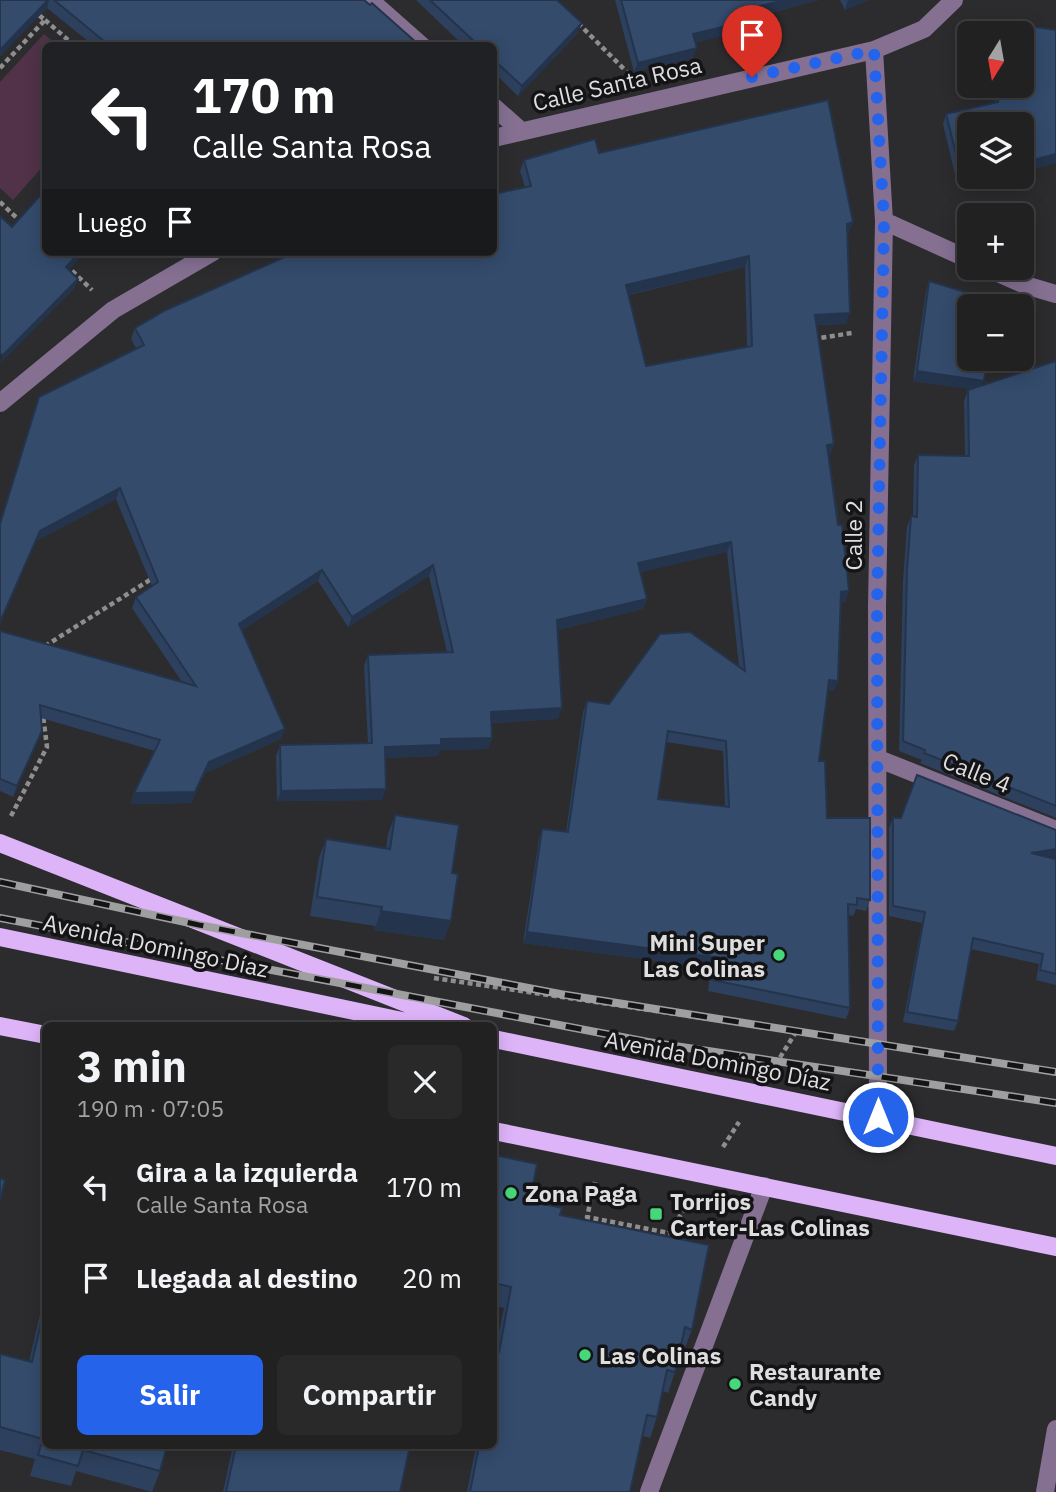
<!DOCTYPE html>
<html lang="es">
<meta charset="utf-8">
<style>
body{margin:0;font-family:"IBM Plex Sans",sans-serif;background:#29292a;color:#f1f3f6;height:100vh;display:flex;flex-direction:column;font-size:26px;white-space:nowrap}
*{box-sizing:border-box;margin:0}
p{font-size:23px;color:#a2a3a5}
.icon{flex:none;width:38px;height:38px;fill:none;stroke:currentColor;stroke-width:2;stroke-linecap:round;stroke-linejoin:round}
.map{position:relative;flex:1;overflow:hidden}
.sheet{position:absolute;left:42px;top:1022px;width:455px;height:427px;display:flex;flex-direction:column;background:#212122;border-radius:10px;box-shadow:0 4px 18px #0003,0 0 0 2px #3e3e40}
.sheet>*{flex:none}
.guide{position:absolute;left:42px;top:42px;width:455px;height:214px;border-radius:10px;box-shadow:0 4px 18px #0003,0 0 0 2px #3e3e40;background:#202124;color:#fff;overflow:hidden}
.needle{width:46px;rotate:191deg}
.buttons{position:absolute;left:957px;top:21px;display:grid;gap:14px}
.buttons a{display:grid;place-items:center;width:77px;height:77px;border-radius:10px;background:#212122;box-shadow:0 4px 18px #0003,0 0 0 2px #3e3e40;font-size:35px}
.pin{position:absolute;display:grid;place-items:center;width:60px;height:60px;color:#fff;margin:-72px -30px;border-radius:50% 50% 50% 0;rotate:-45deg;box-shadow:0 0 7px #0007}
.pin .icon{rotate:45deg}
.me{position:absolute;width:77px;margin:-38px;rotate:0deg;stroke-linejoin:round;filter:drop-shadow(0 0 5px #0008)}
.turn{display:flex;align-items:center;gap:24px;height:147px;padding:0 35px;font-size:32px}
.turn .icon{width:91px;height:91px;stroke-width:2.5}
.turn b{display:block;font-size:49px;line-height:60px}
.then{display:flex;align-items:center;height:66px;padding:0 35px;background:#0003;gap:14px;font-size:26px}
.round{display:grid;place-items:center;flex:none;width:74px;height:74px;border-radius:10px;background:#29292a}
.head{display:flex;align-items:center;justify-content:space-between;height:119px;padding:0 35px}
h1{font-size:42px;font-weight:700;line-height:52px}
.cta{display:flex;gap:14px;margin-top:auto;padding:14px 35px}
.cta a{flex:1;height:80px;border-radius:10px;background:#2563eb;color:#fff;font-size:28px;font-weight:700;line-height:80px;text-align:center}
.cta a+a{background:#29292a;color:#f1f3f6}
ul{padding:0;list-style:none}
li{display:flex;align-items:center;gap:21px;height:91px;padding:0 35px}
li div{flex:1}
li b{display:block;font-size:26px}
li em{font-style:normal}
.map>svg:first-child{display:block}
.green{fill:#513248}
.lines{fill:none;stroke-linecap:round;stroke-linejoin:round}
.path{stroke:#8e8e8f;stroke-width:4.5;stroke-dasharray:5 3.5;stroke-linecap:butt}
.minor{stroke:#857092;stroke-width:18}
.major{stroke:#deb4f9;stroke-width:18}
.rail-casing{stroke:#9f9fa0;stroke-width:8}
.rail{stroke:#141416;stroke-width:5;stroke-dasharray:16;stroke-linecap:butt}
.wall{fill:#2d405d;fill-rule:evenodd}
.shaded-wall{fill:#24344c}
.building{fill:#344b6c;stroke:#24344c;stroke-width:2;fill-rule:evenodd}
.route{stroke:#2563eb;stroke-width:12;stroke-dasharray:0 21.6}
.poi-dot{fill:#46d77a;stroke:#141416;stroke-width:2.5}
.labels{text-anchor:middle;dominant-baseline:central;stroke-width:7;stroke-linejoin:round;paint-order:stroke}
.street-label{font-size:23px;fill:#dededf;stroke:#141416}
.poi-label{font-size:23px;font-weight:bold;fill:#dededf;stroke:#141416;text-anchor:start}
</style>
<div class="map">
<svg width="1056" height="1492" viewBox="0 0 1056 1492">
<rect width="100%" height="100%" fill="#2c2c2e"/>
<path class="green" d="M44,34L57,45L46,46L45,164L13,200L0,188V82Z"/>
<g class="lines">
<path class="path" d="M45,20L75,46
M578,23L631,76
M0,68L45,20L35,12
M0,202L22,223
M66,265L92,290
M813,339L852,333
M45,646L153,578
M11,816L47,747L43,715
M434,978L796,1032L774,1067
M723,1147L739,1122
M595,1182L587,1217L669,1233L689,1202"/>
<path class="minor" d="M370,0L422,46
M494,107L520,130
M494,138L874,50
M884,221L970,260
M987,268L1025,285L1056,294
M0,403L113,310L213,252
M879,759L1056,830
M878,1117L877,606L884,221L874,50L924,29L954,0
M649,1492L764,1186
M1045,1492L1056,1429"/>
<path class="major" d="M0,843L464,1026
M0,937L426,1026
M0,1026L46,1035
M494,1039L1056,1156
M494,1131L1056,1247"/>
<g class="rail-casing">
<path id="rail" d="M0,882L199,925L560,994L1056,1072
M0,918L648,1042L1056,1103"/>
</g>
<use href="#rail" class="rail"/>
</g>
<path class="wall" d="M0,0H364L418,44L428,46H94L47,8L0,56Z
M416,0H557L578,33L518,96L494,73V46H464Z
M615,0H819L735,22V24L732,34L696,42L693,58L634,72Z
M840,0H869L845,10Z
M1010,23L1056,30V163L1022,172V124H970V177H1001L958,187L943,124L946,114L995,102L998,86H1022V33H1006Z
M599,153L849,233L847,234L846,324L817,325L834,444L830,455H829L849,591L845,602H841L838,681L834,691H827L819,761L827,818L870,900L866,911L856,909L853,916L848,915L850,1008L846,1019L708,991L711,968L523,943L539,839L542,829L566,832L583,712L587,701L609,704L739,667L727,552L640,572L647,599L643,609L558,630V719L492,723V738L488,749L440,750L437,756L386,758L382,800L277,801L276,756L280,745L368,743L364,666L368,655L447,652L429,576L348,627L318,581L242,630L281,739L205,773L191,803L131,804L134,793L155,751L41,718L42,731L13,797L0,791V631L182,682L132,608L136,597L152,586L116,499L36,541L0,624V522L39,397L136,348L131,339L135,328L494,252L525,187L520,171L524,160ZM745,267L747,347L646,366L629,295ZM667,742L723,751L725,807L658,799Z
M929,281L982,386L1056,361V818L920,763L922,760L899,751L903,581L907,527L911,516H913L914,465L918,455L965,456L964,401L968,390L971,389L913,381L926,291Z
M395,815L452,873L444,940L374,930L375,926L310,916L319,858L326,839L386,848L388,834Z
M893,818L1056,859V985L1036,980L1039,964L971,949L958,1021L954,1031L903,1022L922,923L889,916V828Z
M494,1155L530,1201L560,1215L692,1330L684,1350L680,1349L675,1372L668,1393L663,1391L657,1417L650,1438L643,1436L630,1492H467L476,1446H494L495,1351L504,1308L494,1306Z
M46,1288V1446H167L160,1471L152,1492L76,1471L71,1486L30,1476L35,1459L0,1450V1354L29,1362Z
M233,1446H410L400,1492H223Z"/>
<path class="shaded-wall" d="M48,0H49L47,8L0,56V50Z
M784,0H819L729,23L733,13Z
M848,0H869L845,10Z
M582,23L578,33L518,96L522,86Z
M735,24L732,34L690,44L693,34Z
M697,48L693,58L634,72L638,63Z
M1056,154V163L1022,172V163Z
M970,176V177H1001L958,187L962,178Z
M853,222L849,233L843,234L847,224Z
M80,252H85L62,278L66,267Z
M749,256L745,267L622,296L626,285Z
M78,279L74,289L0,364L3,355Z
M850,313L846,324L811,325L815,315Z
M917,371L984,381L980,391L913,381Z
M834,444L830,455L823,456L827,445Z
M120,488L116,499L36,541L0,624L40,531Z
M731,542L727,552L634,574L638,563Z
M433,565L429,576L348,627L352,617Z
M322,570L318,581L235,635L239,624Z
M849,591L845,602L837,603L841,592Z
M647,599L643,609L553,631L557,620Z
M829,680L838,681L834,691H825Z
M562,708L558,719L487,723L491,712Z
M285,729L281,739L205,773L191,803L131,804L134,793L209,762Z
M42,731L38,742L13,797L17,786Z
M492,738L488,749L440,750L437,756L381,758L385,747L441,739Z
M386,789L382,800L277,801L281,791Z
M1056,849V858L1027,863L1031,853Z
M381,911L451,921L444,940L374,930Z
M527,932L715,957L711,968L523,943Z"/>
<path class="building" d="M0,0H48L0,50Z
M54,0H364L370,5L372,3L418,44L428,46H110Z
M430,0H557L582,23L522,86L494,60V46H479Z
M621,0H784L733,13L735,24L693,34L697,48L638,63Z
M1010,23L1056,30V154L1022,163V124H970V176L962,178L946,114L998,102L1000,86H1022V33H1008Z
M828,100L853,222L847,224L850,313L815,315L834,444L827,445L838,525H842L849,591L841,592L838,681L829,680L819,761H825L827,818H870V900L857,898V905L848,904L850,1008L712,980L715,957L527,932L542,829L568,832L587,701L609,704L660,634L690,632L745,671L731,542L638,563L647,599L557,620L562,708L491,712L492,738L441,739V745L385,747L386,789L281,791L280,745L372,743L368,655L453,652L433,565L352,617L322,570L239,624L285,729L209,762L195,792L134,793L160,740L40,705L42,731L17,786L0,779V631L196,686L136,597L158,582L120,488L40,531L0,622V524L39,397L144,345L135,328L166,310L296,252H494V194L531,186L524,160L595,139L599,153ZM749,256L752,346L646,366L626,285ZM668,731L726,741L729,807L658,799Z
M46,189V252H80L66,267L78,279L3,355L0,353V216L12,227Z
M929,281L995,301V306H970V359H987L984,381L917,371Z
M1056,361V806L924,753L925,750L903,741L907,570L911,516L917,517L918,455L969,456L968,390Z
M917,775L1056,830V849L1031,853L1056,859V974L1040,970L1043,954L973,938L958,1021L907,1012L925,912L893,906V818H901Z
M395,815L459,825L452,873L458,874L451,921L381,911L382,907L317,897L326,839L390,849Z
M494,1155L537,1164L530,1201L562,1208L560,1215L709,1245L692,1330L685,1327L675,1372L667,1370L657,1417L647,1415L630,1492H470L479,1446H494V1351L499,1352L511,1287L494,1283Z
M0,1179L5,1180L0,1200Z
M46,1302V1446H167L160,1471L83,1450L78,1466L38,1455L43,1439L0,1427V1354L32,1362Z
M236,1446H410L400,1492H226Z"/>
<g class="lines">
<path class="route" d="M752,77L874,50L884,221L877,606L878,1117"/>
</g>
<g class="poi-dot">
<circle cx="779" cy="955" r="7"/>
<circle cx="511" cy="1193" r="7"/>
<rect x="649" y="1207" width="14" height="14" rx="3.5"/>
<circle cx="585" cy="1355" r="7"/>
<circle cx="735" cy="1384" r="7"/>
</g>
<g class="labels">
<g class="street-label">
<text transform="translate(617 83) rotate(-13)">Calle Santa Rosa</text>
<text transform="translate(853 535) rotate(-90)">Calle 2</text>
<text transform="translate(977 772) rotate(22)">Calle 4</text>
<text transform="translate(156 945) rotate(12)">Avenida Domingo Díaz</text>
<text transform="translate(718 1060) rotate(11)">Avenida Domingo Díaz</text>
</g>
<g class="poi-label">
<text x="765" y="942" text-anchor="end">Mini Super<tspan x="765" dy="26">Las Colinas</tspan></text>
<text x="525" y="1193">Zona Paga</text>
<text x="670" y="1201">Torrijos<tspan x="670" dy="26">Carter-Las Colinas</tspan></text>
<text x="599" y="1355">Las Colinas</text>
<text x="749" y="1371">Restaurante<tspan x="749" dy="26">Candy</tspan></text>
</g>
</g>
</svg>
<div class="buttons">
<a><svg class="needle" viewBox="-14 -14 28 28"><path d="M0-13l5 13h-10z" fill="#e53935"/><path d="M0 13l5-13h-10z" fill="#a2a3a5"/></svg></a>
<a><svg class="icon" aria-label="layers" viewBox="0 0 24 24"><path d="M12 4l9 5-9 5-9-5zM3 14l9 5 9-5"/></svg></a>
<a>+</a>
<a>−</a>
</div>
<div class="pin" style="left:752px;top:77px;background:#d93025"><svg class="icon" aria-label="arrive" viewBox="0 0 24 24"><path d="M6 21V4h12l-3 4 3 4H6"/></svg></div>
<svg class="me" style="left:878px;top:1117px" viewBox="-20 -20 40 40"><circle r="17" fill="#2563eb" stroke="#fff" stroke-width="3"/><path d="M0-11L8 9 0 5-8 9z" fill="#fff"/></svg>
<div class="guide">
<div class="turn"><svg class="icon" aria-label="left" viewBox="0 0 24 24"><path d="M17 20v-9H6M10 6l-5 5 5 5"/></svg><div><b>170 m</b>Calle Santa Rosa</div></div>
<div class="then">Luego<svg class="icon" aria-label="arrive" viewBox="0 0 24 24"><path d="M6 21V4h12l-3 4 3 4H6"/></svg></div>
</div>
<section class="sheet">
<div class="head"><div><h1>3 min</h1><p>190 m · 07:05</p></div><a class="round"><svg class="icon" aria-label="close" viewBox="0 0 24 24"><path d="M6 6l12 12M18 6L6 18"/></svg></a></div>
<ul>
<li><svg class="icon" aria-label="left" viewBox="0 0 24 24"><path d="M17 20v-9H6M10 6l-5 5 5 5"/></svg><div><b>Gira a la izquierda</b><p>Calle Santa Rosa</p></div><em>170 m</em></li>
<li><svg class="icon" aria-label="arrive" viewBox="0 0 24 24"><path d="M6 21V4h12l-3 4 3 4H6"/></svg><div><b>Llegada al destino</b></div><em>20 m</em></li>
</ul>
<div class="cta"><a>Salir</a><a>Compartir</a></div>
</section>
</div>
